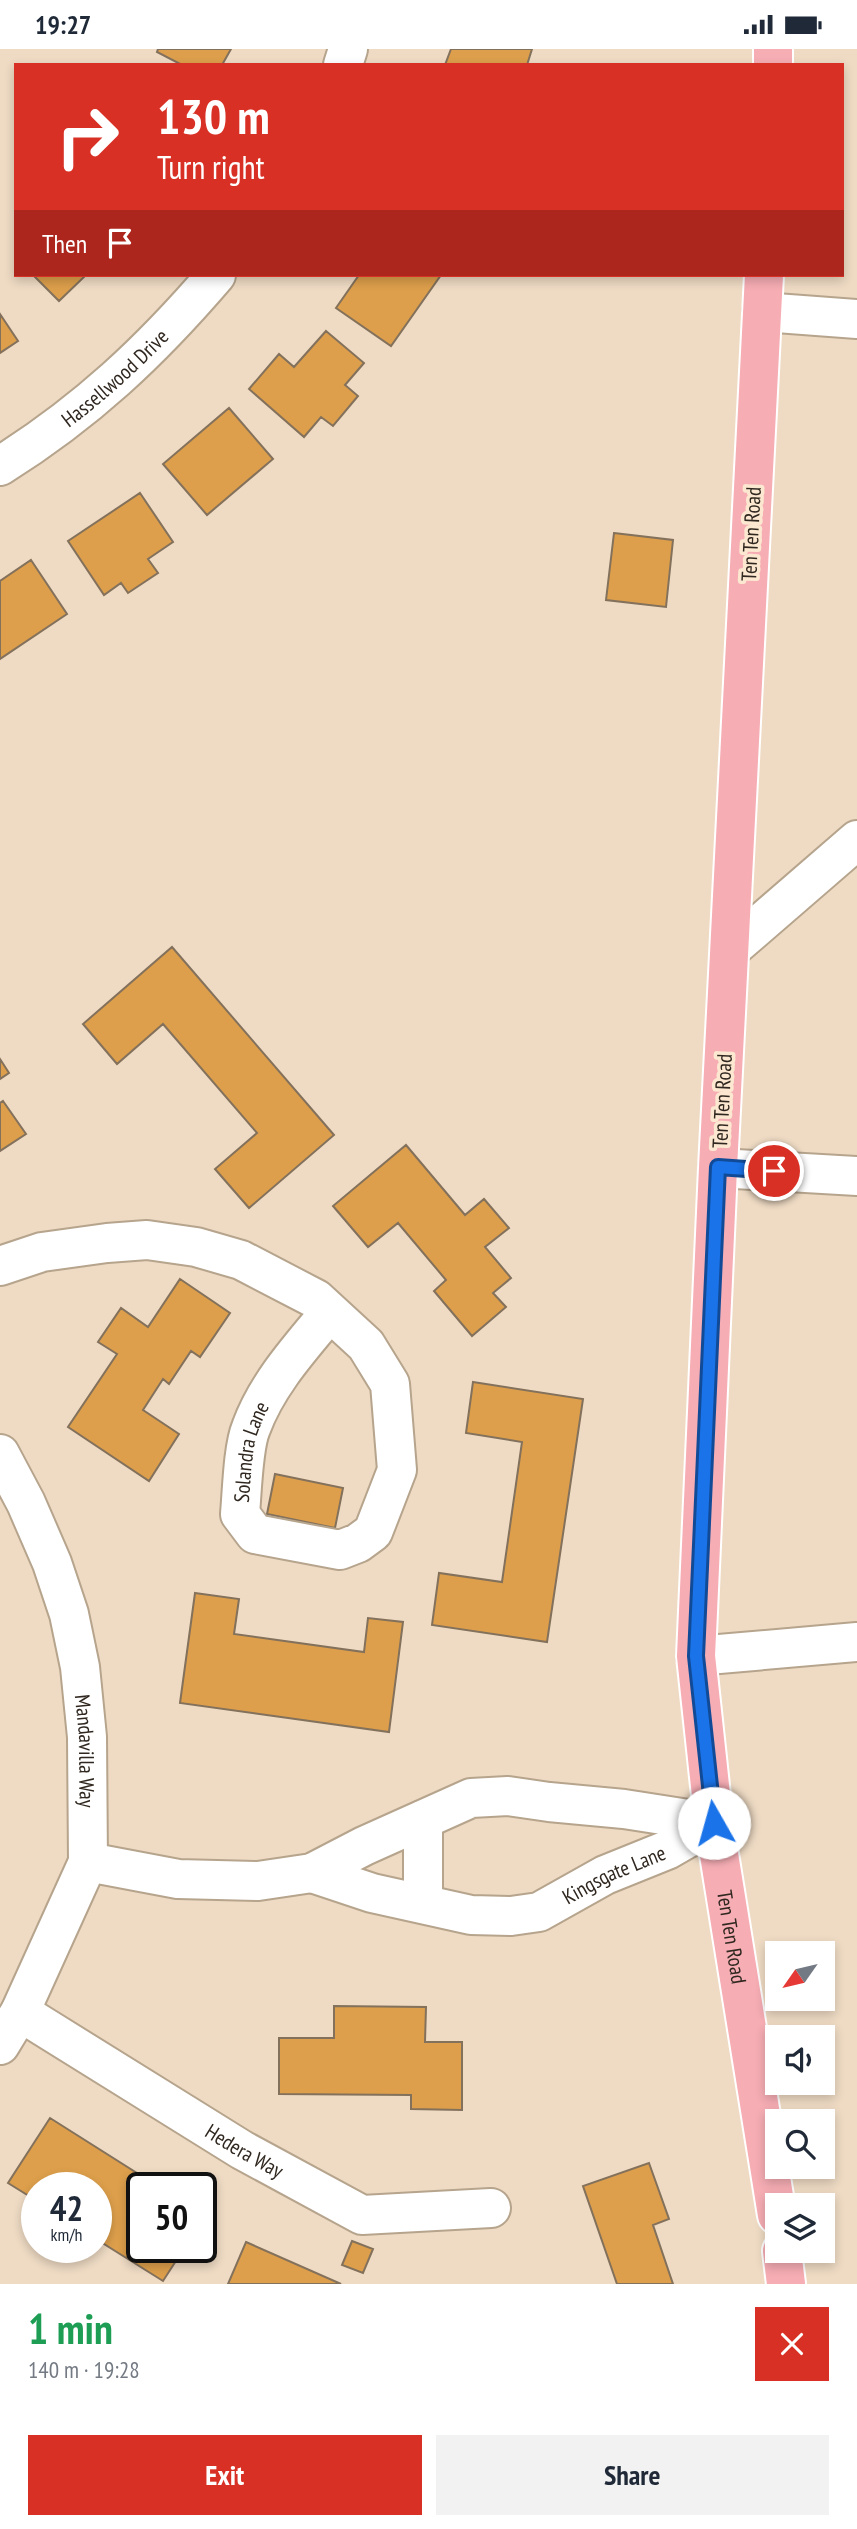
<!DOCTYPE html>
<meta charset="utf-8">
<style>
body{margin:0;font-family:"PT Sans Narrow",sans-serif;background:#f2f2f3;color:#1f2937;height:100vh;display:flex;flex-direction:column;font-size:26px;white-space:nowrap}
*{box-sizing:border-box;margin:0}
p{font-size:23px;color:#747a83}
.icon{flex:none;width:38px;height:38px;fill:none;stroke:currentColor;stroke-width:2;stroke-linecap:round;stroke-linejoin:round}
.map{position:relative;height:2235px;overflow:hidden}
.details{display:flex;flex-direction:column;background:#fff;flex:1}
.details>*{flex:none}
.hud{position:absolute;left:14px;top:14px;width:830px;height:214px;border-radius:0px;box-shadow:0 4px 10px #0003;background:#d93025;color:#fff;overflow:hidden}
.needle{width:46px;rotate:236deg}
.fabs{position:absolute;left:765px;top:1892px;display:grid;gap:14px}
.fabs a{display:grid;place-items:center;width:70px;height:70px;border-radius:0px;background:#fff;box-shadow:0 4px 10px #0003;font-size:35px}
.speed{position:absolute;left:21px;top:2123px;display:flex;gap:14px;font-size:35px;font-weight:700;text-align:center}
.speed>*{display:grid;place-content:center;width:91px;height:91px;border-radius:50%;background:#fff;box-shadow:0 4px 10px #0003;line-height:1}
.speed small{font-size:18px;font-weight:400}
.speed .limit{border:4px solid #111;border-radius:10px;background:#fff;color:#111}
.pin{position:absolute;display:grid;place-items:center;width:60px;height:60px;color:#fff;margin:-30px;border:4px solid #fff;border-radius:50%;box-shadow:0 2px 7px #0007}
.me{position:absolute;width:77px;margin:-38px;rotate:353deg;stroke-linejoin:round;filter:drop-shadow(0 0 5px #0008)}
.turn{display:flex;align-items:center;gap:24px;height:147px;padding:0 28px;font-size:32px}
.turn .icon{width:91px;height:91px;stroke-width:2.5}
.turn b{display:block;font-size:49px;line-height:60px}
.then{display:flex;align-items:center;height:66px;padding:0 28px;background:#0003;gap:14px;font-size:26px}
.round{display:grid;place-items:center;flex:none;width:74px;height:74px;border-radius:0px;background:#f2f2f3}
.headline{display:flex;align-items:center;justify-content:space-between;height:119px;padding:0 28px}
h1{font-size:42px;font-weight:700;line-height:52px;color:#1e9e55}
.button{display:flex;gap:14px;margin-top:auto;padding:14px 28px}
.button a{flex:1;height:80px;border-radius:0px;background:#d93025;color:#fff;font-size:28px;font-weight:700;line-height:80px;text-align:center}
.button a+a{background:#f2f2f3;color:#1f2937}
.status{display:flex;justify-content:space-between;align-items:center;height:49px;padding:0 35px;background:#fff;direction:ltr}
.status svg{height:19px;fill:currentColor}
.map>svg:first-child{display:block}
.building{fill:#dd9f4b;stroke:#83715c;stroke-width:2}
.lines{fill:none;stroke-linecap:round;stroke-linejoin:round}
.minor-casing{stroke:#b6a48d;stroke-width:42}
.major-casing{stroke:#fff;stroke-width:42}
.minor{stroke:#fff;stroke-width:38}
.major{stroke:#f6adb4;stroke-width:38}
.route-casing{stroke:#114b97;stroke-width:18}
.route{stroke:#1a73e8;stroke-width:12}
.labels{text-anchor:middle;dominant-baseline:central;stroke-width:7;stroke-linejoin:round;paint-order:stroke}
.street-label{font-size:21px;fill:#302820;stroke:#fce8d1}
</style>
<div class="status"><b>19:27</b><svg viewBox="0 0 49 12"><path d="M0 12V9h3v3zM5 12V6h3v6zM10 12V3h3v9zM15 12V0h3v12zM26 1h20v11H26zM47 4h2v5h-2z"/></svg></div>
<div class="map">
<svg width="857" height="2235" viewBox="0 0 857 2235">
<rect width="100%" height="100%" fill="#efdbc4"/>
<path class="building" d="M158,0H231L222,16H182L157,3Z
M451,0H532L527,16H445Z
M33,226H86L59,252Z
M359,226H441L391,297L336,259Z
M0,265L18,292L0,304Z
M326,282L364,314L345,336L358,347L333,377L321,368L304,388L249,340L279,305L294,318Z
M229,359L273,410L207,466L163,415Z
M140,444L173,493L148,510L158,524L128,544L121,534L104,546L68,492Z
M614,484L673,491L666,558L606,551Z
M31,511L67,565L0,610V532Z
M172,898L334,1086L249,1159L215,1120L257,1084L163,975L117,1015L83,975Z
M0,1010L9,1024L0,1030Z
M3,1052L26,1085L0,1102V1054Z
M406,1096L465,1166L484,1150L509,1179L485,1198L511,1229L493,1244L506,1258L472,1287L434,1242L446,1231L398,1174L368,1198L333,1157Z
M180,1230L230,1264L200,1308L191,1302L169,1335L163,1330L143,1361L179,1385L149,1432L68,1378L117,1305L98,1293L121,1259L148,1278Z
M473,1333L583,1350L547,1593L432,1576L439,1524L502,1533L522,1393L466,1384Z
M275,1425L343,1439L335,1479L267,1465Z
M195,1544L239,1550L234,1585L364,1603L368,1569L403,1573L389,1683L180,1654Z
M334,1957L426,1958L425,1993H462V2061L411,2060V2046L279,2045V1989H334Z
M50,2069L159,2138H142V2198H185L163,2232L96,2190V2138H37V2152L8,2134Z
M649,2114L669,2170L653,2176L673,2235H617L583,2137Z
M352,2192L373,2200L363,2224L342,2216Z
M246,2193L341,2235H228Z"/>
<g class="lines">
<g class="minor-casing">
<g id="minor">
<path d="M343,16L348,0"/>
<path d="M762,263L857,270"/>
<path id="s1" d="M0,417C86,363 150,303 216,226"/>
<path d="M730,901L857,791"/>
<path d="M718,1119L857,1127"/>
<path id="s2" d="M0,1217L42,1203L107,1194L147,1191L196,1198L241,1211L316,1250L366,1296L390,1335L397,1421L373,1483L358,1494L340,1501L255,1485L240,1465C242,1443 243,1398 251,1379C267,1335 300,1299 330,1263"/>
<path id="s3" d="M0,1405L26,1454L52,1514L69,1565L80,1618L87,1688L88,1813L20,1963L0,1996"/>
<path d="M696,1607L857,1593"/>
<path d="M88,1813L178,1830L258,1832L312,1824L364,1797L471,1749L508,1747L549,1753L624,1760L714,1774"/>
<path id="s4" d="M312,1824L372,1844L471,1866L511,1867L539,1863L605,1826L667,1801L714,1774"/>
<path d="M423,1854V1771"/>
<path id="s5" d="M20,1963L242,2101L362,2166L491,2159"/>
</g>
</g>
<g class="major-casing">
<g id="major">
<path d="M773,16V0"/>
<path id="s6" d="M764,226L718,1119L696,1607L714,1774L777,2166"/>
<path d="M782,2202L786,2235"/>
</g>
</g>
<use href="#minor" class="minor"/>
<use href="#major" class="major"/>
</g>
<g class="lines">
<g class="route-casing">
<path id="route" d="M714,1774L696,1607L718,1118L774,1122"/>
</g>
<use href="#route" class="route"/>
</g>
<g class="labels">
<g class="street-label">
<text stroke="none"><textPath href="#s1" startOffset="145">Hassellwood Drive</textPath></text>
<text transform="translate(751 485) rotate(-87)">Ten Ten Road</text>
<text transform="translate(722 1052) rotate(-87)">Ten Ten Road</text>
<text stroke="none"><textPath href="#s2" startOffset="810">Solandra Lane</textPath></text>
<text stroke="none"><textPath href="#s3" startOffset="313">Mandavilla Way</textPath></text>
<text stroke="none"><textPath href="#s4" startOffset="317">Kingsgate Lane</textPath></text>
<text stroke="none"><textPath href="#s6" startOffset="1666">Ten Ten Road</textPath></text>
<text stroke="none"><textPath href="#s5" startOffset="264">Hedera Way</textPath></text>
</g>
</g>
</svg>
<div class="fabs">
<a><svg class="needle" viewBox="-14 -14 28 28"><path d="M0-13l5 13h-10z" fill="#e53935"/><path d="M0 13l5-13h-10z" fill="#747a83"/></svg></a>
<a><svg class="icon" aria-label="sound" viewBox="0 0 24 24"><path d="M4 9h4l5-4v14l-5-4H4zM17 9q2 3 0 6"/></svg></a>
<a><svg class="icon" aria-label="search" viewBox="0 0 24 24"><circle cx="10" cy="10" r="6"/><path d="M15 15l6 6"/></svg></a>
<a><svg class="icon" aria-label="layers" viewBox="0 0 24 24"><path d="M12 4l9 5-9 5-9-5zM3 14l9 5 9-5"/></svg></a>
</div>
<div class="speed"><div>42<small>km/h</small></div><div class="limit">50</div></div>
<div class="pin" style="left:774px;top:1122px;background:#d93025"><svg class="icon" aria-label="arrive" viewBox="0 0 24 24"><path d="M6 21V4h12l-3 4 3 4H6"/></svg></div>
<svg class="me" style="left:714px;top:1774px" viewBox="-20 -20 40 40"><circle r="19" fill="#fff"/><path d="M0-13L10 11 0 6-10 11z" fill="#1a73e8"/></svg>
<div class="hud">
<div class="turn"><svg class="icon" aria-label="right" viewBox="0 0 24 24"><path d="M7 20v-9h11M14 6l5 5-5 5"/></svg><div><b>130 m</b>Turn right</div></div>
<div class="then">Then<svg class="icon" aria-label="arrive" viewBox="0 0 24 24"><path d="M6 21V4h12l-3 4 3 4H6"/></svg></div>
</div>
</div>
<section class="details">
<div class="headline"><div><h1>1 min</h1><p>140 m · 19:28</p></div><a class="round" style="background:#d93025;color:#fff"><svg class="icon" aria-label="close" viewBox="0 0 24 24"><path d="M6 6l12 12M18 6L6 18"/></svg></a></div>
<div class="button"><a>Exit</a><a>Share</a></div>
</section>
